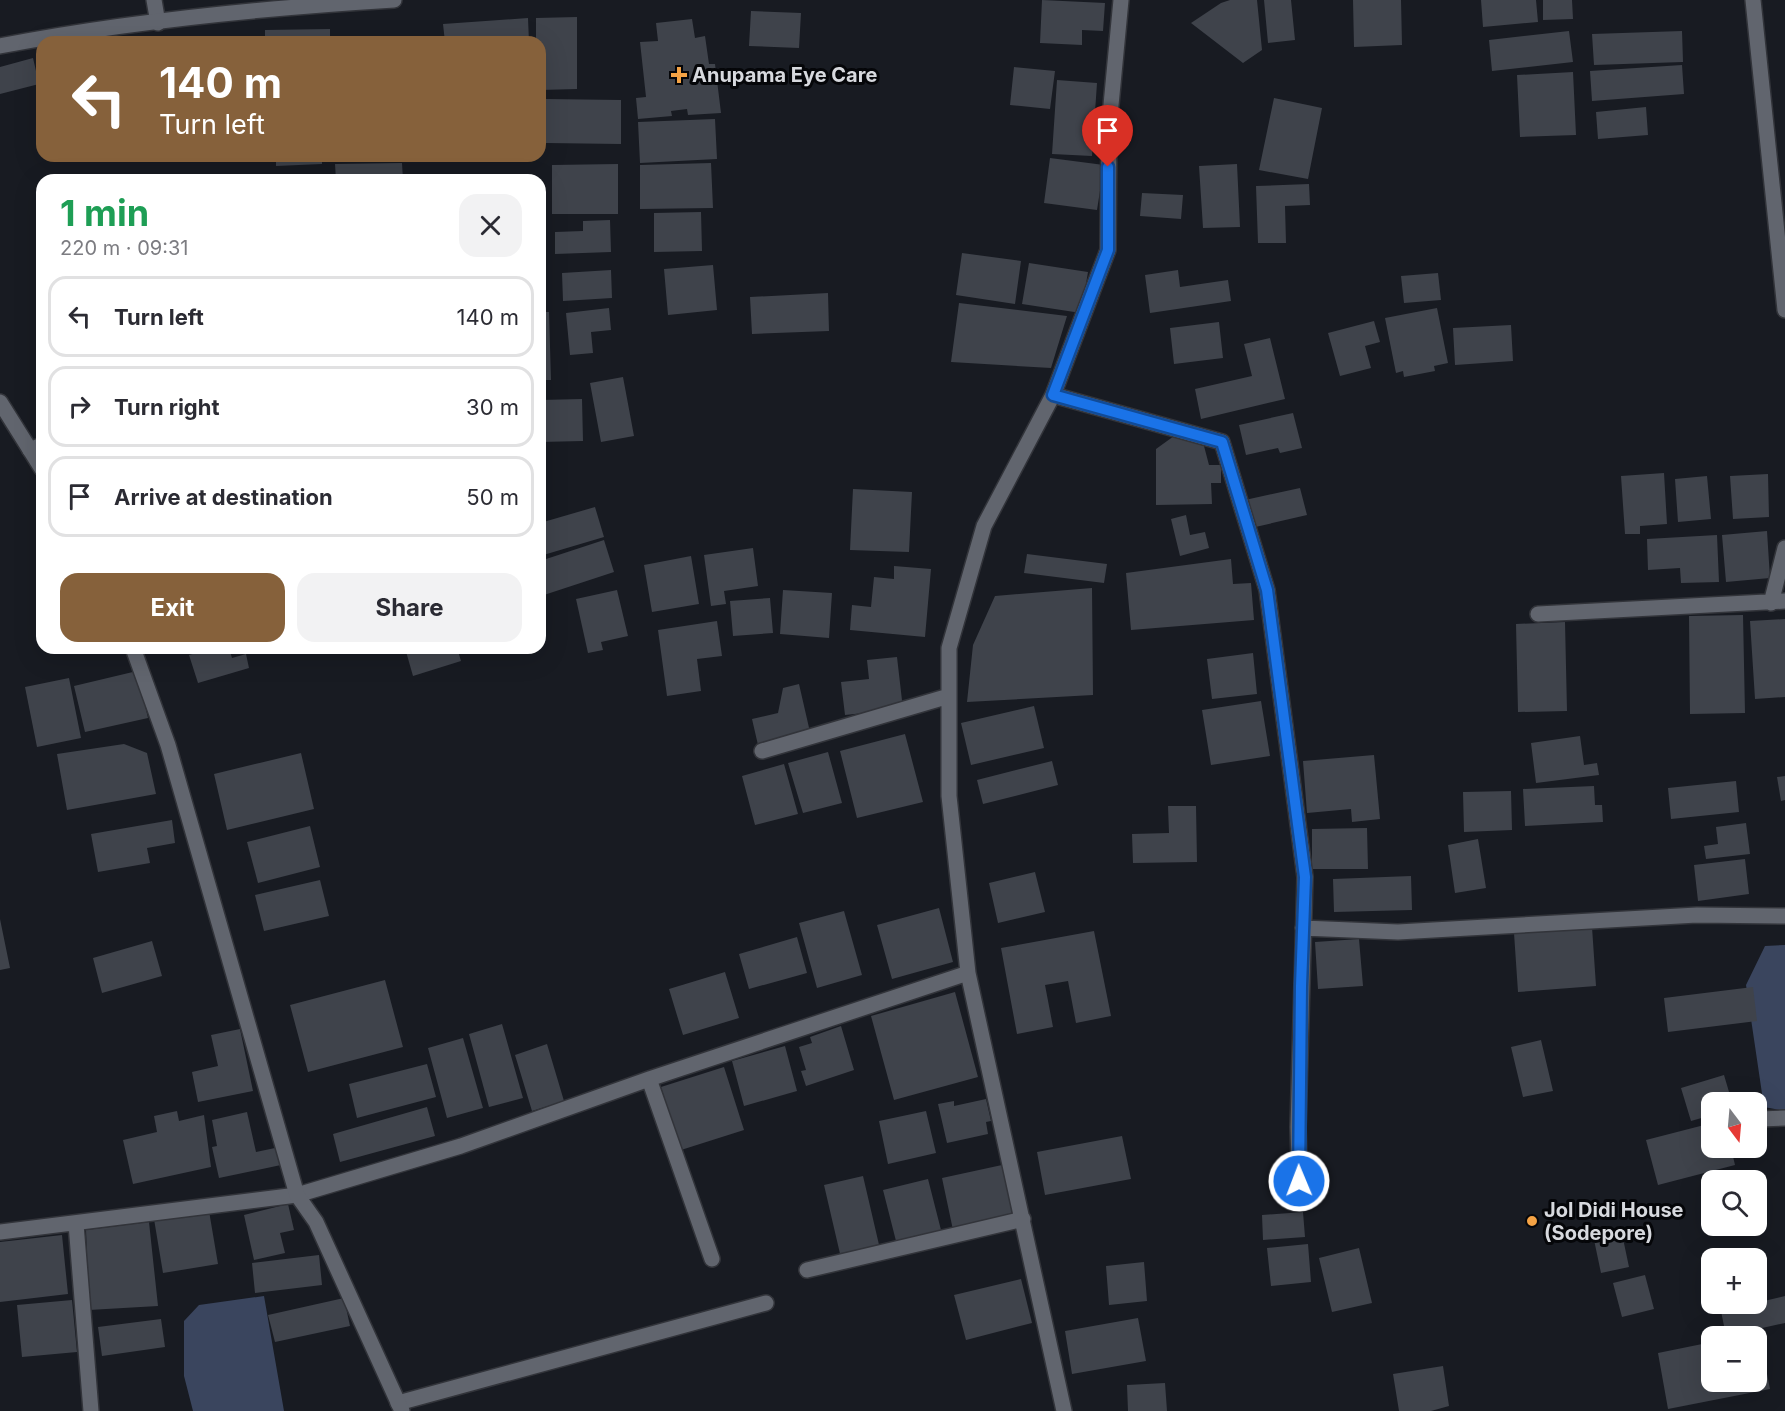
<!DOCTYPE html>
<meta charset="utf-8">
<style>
body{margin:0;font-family:Inter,sans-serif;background:#f2f2f3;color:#2b2b33;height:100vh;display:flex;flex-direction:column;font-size:22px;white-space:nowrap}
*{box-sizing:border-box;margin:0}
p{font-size:20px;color:#7c7c81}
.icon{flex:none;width:33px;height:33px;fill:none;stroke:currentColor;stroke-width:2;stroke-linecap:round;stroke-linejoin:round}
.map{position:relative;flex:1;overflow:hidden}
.side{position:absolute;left:36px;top:174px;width:510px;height:480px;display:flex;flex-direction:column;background:#fff;border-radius:18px;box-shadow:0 6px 24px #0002}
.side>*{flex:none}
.top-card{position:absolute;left:36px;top:36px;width:510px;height:126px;border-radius:18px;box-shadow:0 6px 24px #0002;background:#86613b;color:#fff;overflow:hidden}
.needle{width:39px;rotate:164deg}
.fabs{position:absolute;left:1701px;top:1092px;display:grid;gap:12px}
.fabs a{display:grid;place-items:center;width:66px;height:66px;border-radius:12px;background:#fff;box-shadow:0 6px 24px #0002;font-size:30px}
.pin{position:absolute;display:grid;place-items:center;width:51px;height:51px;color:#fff;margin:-62px -26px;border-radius:50% 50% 50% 0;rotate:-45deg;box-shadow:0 0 6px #0007}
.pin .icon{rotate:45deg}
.me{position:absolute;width:66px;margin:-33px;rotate:359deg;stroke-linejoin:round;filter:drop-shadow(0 0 4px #0008)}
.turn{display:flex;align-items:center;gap:21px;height:126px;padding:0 24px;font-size:27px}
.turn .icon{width:78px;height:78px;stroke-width:2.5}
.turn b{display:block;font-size:42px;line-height:51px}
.round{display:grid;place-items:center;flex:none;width:63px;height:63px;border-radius:18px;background:#f2f2f3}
.summary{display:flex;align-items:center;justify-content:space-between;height:102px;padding:0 24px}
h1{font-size:36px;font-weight:700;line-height:45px;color:#1e9e55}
.primary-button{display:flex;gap:12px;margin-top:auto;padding:12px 24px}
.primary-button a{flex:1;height:69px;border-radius:18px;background:#86613b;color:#fff;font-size:24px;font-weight:700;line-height:69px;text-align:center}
.primary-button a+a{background:#f2f2f3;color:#2b2b33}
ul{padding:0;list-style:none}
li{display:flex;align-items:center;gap:18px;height:81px;margin:0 12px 9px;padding:0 12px;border:3px solid #e1e1e2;border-radius:18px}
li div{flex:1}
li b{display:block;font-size:22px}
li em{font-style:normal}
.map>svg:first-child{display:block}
.water{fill:#3a455e}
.building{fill:#3f434b}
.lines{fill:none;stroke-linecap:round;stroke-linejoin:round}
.lane-casing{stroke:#32343a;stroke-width:18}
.street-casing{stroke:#32343a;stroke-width:18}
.secondary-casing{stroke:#32343a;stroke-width:18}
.lane{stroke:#61656e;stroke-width:15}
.street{stroke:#61656e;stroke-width:15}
.secondary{stroke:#61656e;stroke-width:15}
.route-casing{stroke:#114b97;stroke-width:15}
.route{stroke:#1a73e8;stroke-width:10}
.poi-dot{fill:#f5a345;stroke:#050609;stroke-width:2}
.labels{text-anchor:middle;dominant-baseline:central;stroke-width:6;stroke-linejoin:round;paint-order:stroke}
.poi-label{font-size:20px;font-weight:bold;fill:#d7d9de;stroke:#050609;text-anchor:start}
</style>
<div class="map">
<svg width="1785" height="1411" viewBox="0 0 1785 1411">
<rect width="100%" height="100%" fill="#181b22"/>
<path class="water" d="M1785,945V1111L1764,1107L1746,985L1765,946Z
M264,1296L284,1411H193L184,1376V1321L199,1305Z"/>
<path class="building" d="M1042,0L1105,3L1103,31L1082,30V45L1040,43Z
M1230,0H1257L1262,50L1243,63L1191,23L1221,3Z
M1264,0H1291L1295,40L1268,43Z
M1353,0H1401L1402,45L1354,47Z
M1481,0H1536L1538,22L1483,27Z
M1543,0H1572L1573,19L1543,20Z
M751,11L801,13L799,48L749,46Z
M577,17V89L540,90V42H536V18Z
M528,18L529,42H445L443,24Z
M692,19L695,38L705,36L709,64H715L721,113L688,115L687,109L671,111L672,116L638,119L636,98L646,97L640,42L658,41L656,23Z
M330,29V42H265V30Z
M1569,31L1573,62L1492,71L1489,40Z
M1682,31L1683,62L1594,65L1592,34Z
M238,38L239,42H209V40Z
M33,58L39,84L0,94V67Z
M1682,65L1684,94L1592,101L1590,71Z
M1014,67L1055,71L1050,109L1010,105Z
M1573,72L1576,135L1520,137L1517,75Z
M1057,80L1097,83L1092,156L1052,154Z
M1274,98L1322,108L1308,179L1259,170Z
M546,99L621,100V144L546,143Z
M1646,107L1648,135L1598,139L1596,112Z
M715,119L717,159L640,163L638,122Z
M276,156H322V164L276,166Z
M1050,158L1104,165L1097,210L1044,203Z
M402,163L403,180H336L335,164Z
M711,163L713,208L640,209V165Z
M618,164V214H552V165Z
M1237,164L1240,227L1203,228L1199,166Z
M1309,184L1310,205L1285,206L1286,243H1258L1256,186Z
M1142,193L1183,195L1181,219L1140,216Z
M701,212L702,251L654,252V213Z
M610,220L611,252L555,254V232L583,231V221Z
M962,253L1021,261L1015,304L956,295Z
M1029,263L1088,272L1081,313L1022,304Z
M713,265L717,310L668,315L664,269Z
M611,270L612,298L563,301L562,273Z
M1178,270L1180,287L1228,280L1231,301L1150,313L1145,275Z
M1438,273L1441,300L1404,303L1401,276Z
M828,293L829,331L752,334L750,297Z
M959,303L1067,316L1051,368L951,362Z
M609,308L611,330L591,332L593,353L570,355L566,313Z
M1437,308L1448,363L1434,366L1435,371L1404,377L1403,371L1396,373L1385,318Z
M540,312H549L551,380H540Z
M1374,321L1380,342L1365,346L1371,368L1340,376L1328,333Z
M1219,322L1223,358L1174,364L1170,328Z
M1511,325L1513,361L1455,365L1453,328Z
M1270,338L1285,399L1201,419L1195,389L1252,376L1244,344Z
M623,377L634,436L601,442L590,383Z
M582,399L583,441L540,442V400Z
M1293,413L1302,448L1280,453L1278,448L1246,455L1239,425Z
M1174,436L1204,446L1209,465H1221V483H1211L1212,504L1156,505V449Z
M1664,473L1667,524L1640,526V534H1625L1621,476Z
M1768,474L1769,517L1733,519L1730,476Z
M1707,476L1711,519L1678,522L1675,479Z
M1300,488L1307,515L1251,528L1245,500Z
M853,489L912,492L909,552L850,550Z
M595,507L604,537L540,556V523Z
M1186,515L1190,535L1205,532L1209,548L1180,556L1171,519Z
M1767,531L1770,578L1726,582L1722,535Z
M1717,535L1719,582L1681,583L1680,568L1648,570L1647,539Z
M604,540L614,572L544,595L540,582V561Z
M753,548L758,586L724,591L726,604L711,606L704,555Z
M1027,554L1107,564L1104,583L1024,573Z
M691,556L699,604L652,612L644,565Z
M1231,559L1233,584L1251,583L1254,620L1131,630L1126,573Z
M894,566L931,569L925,637L850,630L852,605L871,607L874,577L894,579Z
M1092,588L1093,695L967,702L973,645L995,596Z
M617,590L628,636L601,642L603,650L588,653L576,599Z
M783,590L832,593L829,638L780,634Z
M770,598L773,633L733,636L730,601Z
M1743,615L1745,713L1690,714L1689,616Z
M1785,619V697L1755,699L1750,621Z
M717,621L722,656L697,659L701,691L667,696L658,630Z
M1565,622L1567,711L1518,712L1516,624Z
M213,648H229L232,658L246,654L249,668L198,683L189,655Z
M405,648H457L461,661L413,676Z
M1253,653L1257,694L1212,699L1207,659Z
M897,657L903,709L845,715L841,682L869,679L867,660Z
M137,671L148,718L85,732L74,686Z
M69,678L81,738L37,747L25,687Z
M799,684L810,732L758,745L752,719L778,713L783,688Z
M1261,701L1270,756L1211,765L1202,710Z
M1034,706L1044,748L971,765L961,723Z
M905,734L923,802L857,818L840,751Z
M1580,736L1584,765L1597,763L1599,775L1536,783L1531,743Z
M124,744L147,753L156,794L67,810L57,754Z
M828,752L842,803L803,813L788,763Z
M301,753L314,809L227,830L214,774Z
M1374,755L1380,819L1352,822L1351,809L1307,813L1303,761Z
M1052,761L1058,785L983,804L977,780Z
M784,764L798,814L755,825L742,776Z
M1785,776V800L1781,801L1777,777Z
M1736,781L1739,812L1671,819L1668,788Z
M1594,786L1595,805H1602L1603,822L1525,826L1523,789Z
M1511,791L1512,830L1464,832L1463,792Z
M1168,806H1196L1197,862L1133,863L1132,834L1169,833Z
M172,820L175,843L147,848L150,863L98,872L91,834Z
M1746,823L1750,854L1706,859L1704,846L1718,844L1716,827Z
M310,826L320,867L258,883L247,842Z
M1367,828L1368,869H1312V829Z
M1478,839L1486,888L1455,893L1448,845Z
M1745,859L1749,894L1698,901L1694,865Z
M1035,872L1045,912L998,923L989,883Z
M1411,876L1412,910L1334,912L1333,879Z
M320,880L329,916L264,931L255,895Z
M939,908L953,962L892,979L877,925Z
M844,911L862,975L817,988L799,923Z
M0,919L10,968L0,970Z
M1592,927L1596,986L1518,992L1514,933Z
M1094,931L1111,1016L1076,1023L1068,981L1045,985L1053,1027L1017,1034L1001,948Z
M797,937L807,973L749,989L739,954Z
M1359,939L1363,986L1318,989L1315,942Z
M152,941L162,976L102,993L93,958Z
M725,972L739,1018L683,1035L669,989Z
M385,980L403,1047L308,1072L290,1005Z
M1753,987L1757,1021L1668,1032L1664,998Z
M955,992L978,1077L894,1100L871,1016Z
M502,1024L523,1098L489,1107L469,1034Z
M841,1026L854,1070L806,1086L801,1071L806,1070L799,1047L812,1043L810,1037Z
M240,1029L253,1091L198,1102L192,1072L218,1066L211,1035Z
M463,1038L483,1108L447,1118L428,1048Z
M1541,1040L1553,1091L1523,1097L1511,1047Z
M547,1044L564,1101L532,1111L515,1055Z
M785,1046L797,1091L744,1106L732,1061Z
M427,1064L436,1097L357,1118L349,1084Z
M724,1067L744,1130L681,1150L661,1087Z
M1724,1075L1732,1102H1712V1115L1691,1121L1681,1088Z
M986,1099L991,1121L986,1122L988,1134L947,1143L938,1104L954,1101V1106Z
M427,1107L435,1136L340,1162L333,1134Z
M177,1111L179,1121L204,1115L211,1167L133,1184L123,1140L157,1132L154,1116Z
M926,1111L936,1153L888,1164L879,1121Z
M247,1112L256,1152L275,1148L281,1165L219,1178L212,1147L217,1146L212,1120Z
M1712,1123V1148H1731L1735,1165L1658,1185L1646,1140Z
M1122,1136L1131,1179L1045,1195L1037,1152Z
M1002,1165L1013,1218L953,1230L942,1178Z
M863,1176L880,1249L841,1258L824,1185Z
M928,1179L941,1230L896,1241L883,1190Z
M288,1204L294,1230L280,1233L285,1253L254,1260L244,1215Z
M209,1211L218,1264L163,1273L154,1219Z
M1303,1212L1305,1237L1263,1240L1262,1215Z
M149,1222L158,1306L89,1310L86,1230Z
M1621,1229L1629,1267L1601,1273L1593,1235Z
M62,1235L68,1294L0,1302V1242Z
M1308,1244L1311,1282L1271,1286L1267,1248Z
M1359,1248L1372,1303L1332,1312L1319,1258Z
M319,1255L322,1285L255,1293L252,1263Z
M1144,1262L1147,1301L1109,1305L1106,1266Z
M1645,1275L1654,1309L1622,1317L1613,1283Z
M1021,1279L1032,1323L966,1340L954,1295Z
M1785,1296V1323L1726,1336L1721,1311Z
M344,1298L350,1326L275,1342L268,1315Z
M72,1300L77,1352L22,1357L17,1305Z
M1138,1318L1146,1361L1072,1374L1065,1331Z
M161,1319L165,1347L102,1356L98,1327Z
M1759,1333L1770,1389L1668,1409L1658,1353L1712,1342V1382H1756V1336L1749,1335Z
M1443,1366L1449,1406L1431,1411H1399L1393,1374Z
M1165,1383L1167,1411H1128L1127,1385Z"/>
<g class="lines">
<g class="lane-casing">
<path id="lane" d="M398,1403L766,1303"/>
</g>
<g class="street-casing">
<path id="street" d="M154,0L158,23
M1753,0L1785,310
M1053,395L1222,442L1267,590L1305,877L1298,1127L1300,1199
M30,450L42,445
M1771,603L1785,548
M1538,614L1785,601
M762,751L949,696
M1303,928L1398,932L1697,915L1785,916
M649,1079L712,1259
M1760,1119L1785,1118
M76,1224L91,1411
M0,1232L297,1195L461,1146L649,1079L968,973
M807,1270L1023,1219
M1064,1411L968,973L949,796V648L984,526L1053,395L1108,250L1109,126L1121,0"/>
</g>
<g class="secondary-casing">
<path id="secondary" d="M0,46C129,21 263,8 394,0
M0,402L42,469
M133,648L168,745L297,1195L316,1222L402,1411"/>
</g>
<use href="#lane" class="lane"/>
<use href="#street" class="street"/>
<use href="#secondary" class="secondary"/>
</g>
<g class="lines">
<g class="route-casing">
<path id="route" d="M1108,167V250L1053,395L1222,442L1267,590L1305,877L1301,986L1299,1181"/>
</g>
<use href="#route" class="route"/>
</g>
<g class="poi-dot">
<path d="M676 66h6v6h6v6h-6v6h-6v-6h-6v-6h6z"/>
<circle cx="1532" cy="1221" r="6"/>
</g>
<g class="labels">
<g class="poi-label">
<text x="692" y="75">Anupama Eye Care</text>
<text x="1544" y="1210">Jol Didi House<tspan x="1544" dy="23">(Sodepore)</tspan></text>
</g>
</g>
</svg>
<div class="fabs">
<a><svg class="needle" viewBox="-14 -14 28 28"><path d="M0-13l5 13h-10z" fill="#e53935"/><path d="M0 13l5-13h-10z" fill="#7c7c81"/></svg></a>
<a><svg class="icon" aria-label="search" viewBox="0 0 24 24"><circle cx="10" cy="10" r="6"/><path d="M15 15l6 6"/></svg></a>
<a>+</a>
<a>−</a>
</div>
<div class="pin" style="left:1108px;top:167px;background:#d93025"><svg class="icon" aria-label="arrive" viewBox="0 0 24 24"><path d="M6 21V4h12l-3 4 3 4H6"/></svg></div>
<svg class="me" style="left:1299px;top:1181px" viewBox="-20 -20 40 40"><circle r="17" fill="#1a73e8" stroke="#fff" stroke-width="3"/><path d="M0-11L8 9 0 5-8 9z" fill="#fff"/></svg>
<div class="top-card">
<div class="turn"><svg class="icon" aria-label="left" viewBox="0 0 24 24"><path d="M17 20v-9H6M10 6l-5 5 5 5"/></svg><div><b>140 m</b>Turn left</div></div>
</div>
<section class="side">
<div class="summary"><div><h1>1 min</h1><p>220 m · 09:31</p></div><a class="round"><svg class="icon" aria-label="close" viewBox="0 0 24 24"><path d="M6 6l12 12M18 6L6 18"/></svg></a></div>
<ul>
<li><svg class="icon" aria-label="left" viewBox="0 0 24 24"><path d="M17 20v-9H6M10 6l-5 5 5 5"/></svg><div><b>Turn left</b></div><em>140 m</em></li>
<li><svg class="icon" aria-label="right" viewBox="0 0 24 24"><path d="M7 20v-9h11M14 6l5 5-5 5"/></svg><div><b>Turn right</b></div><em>30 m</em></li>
<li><svg class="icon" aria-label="arrive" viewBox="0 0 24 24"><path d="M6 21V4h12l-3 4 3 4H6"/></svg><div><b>Arrive at destination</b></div><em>50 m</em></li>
</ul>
<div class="primary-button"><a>Exit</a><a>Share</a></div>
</section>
</div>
